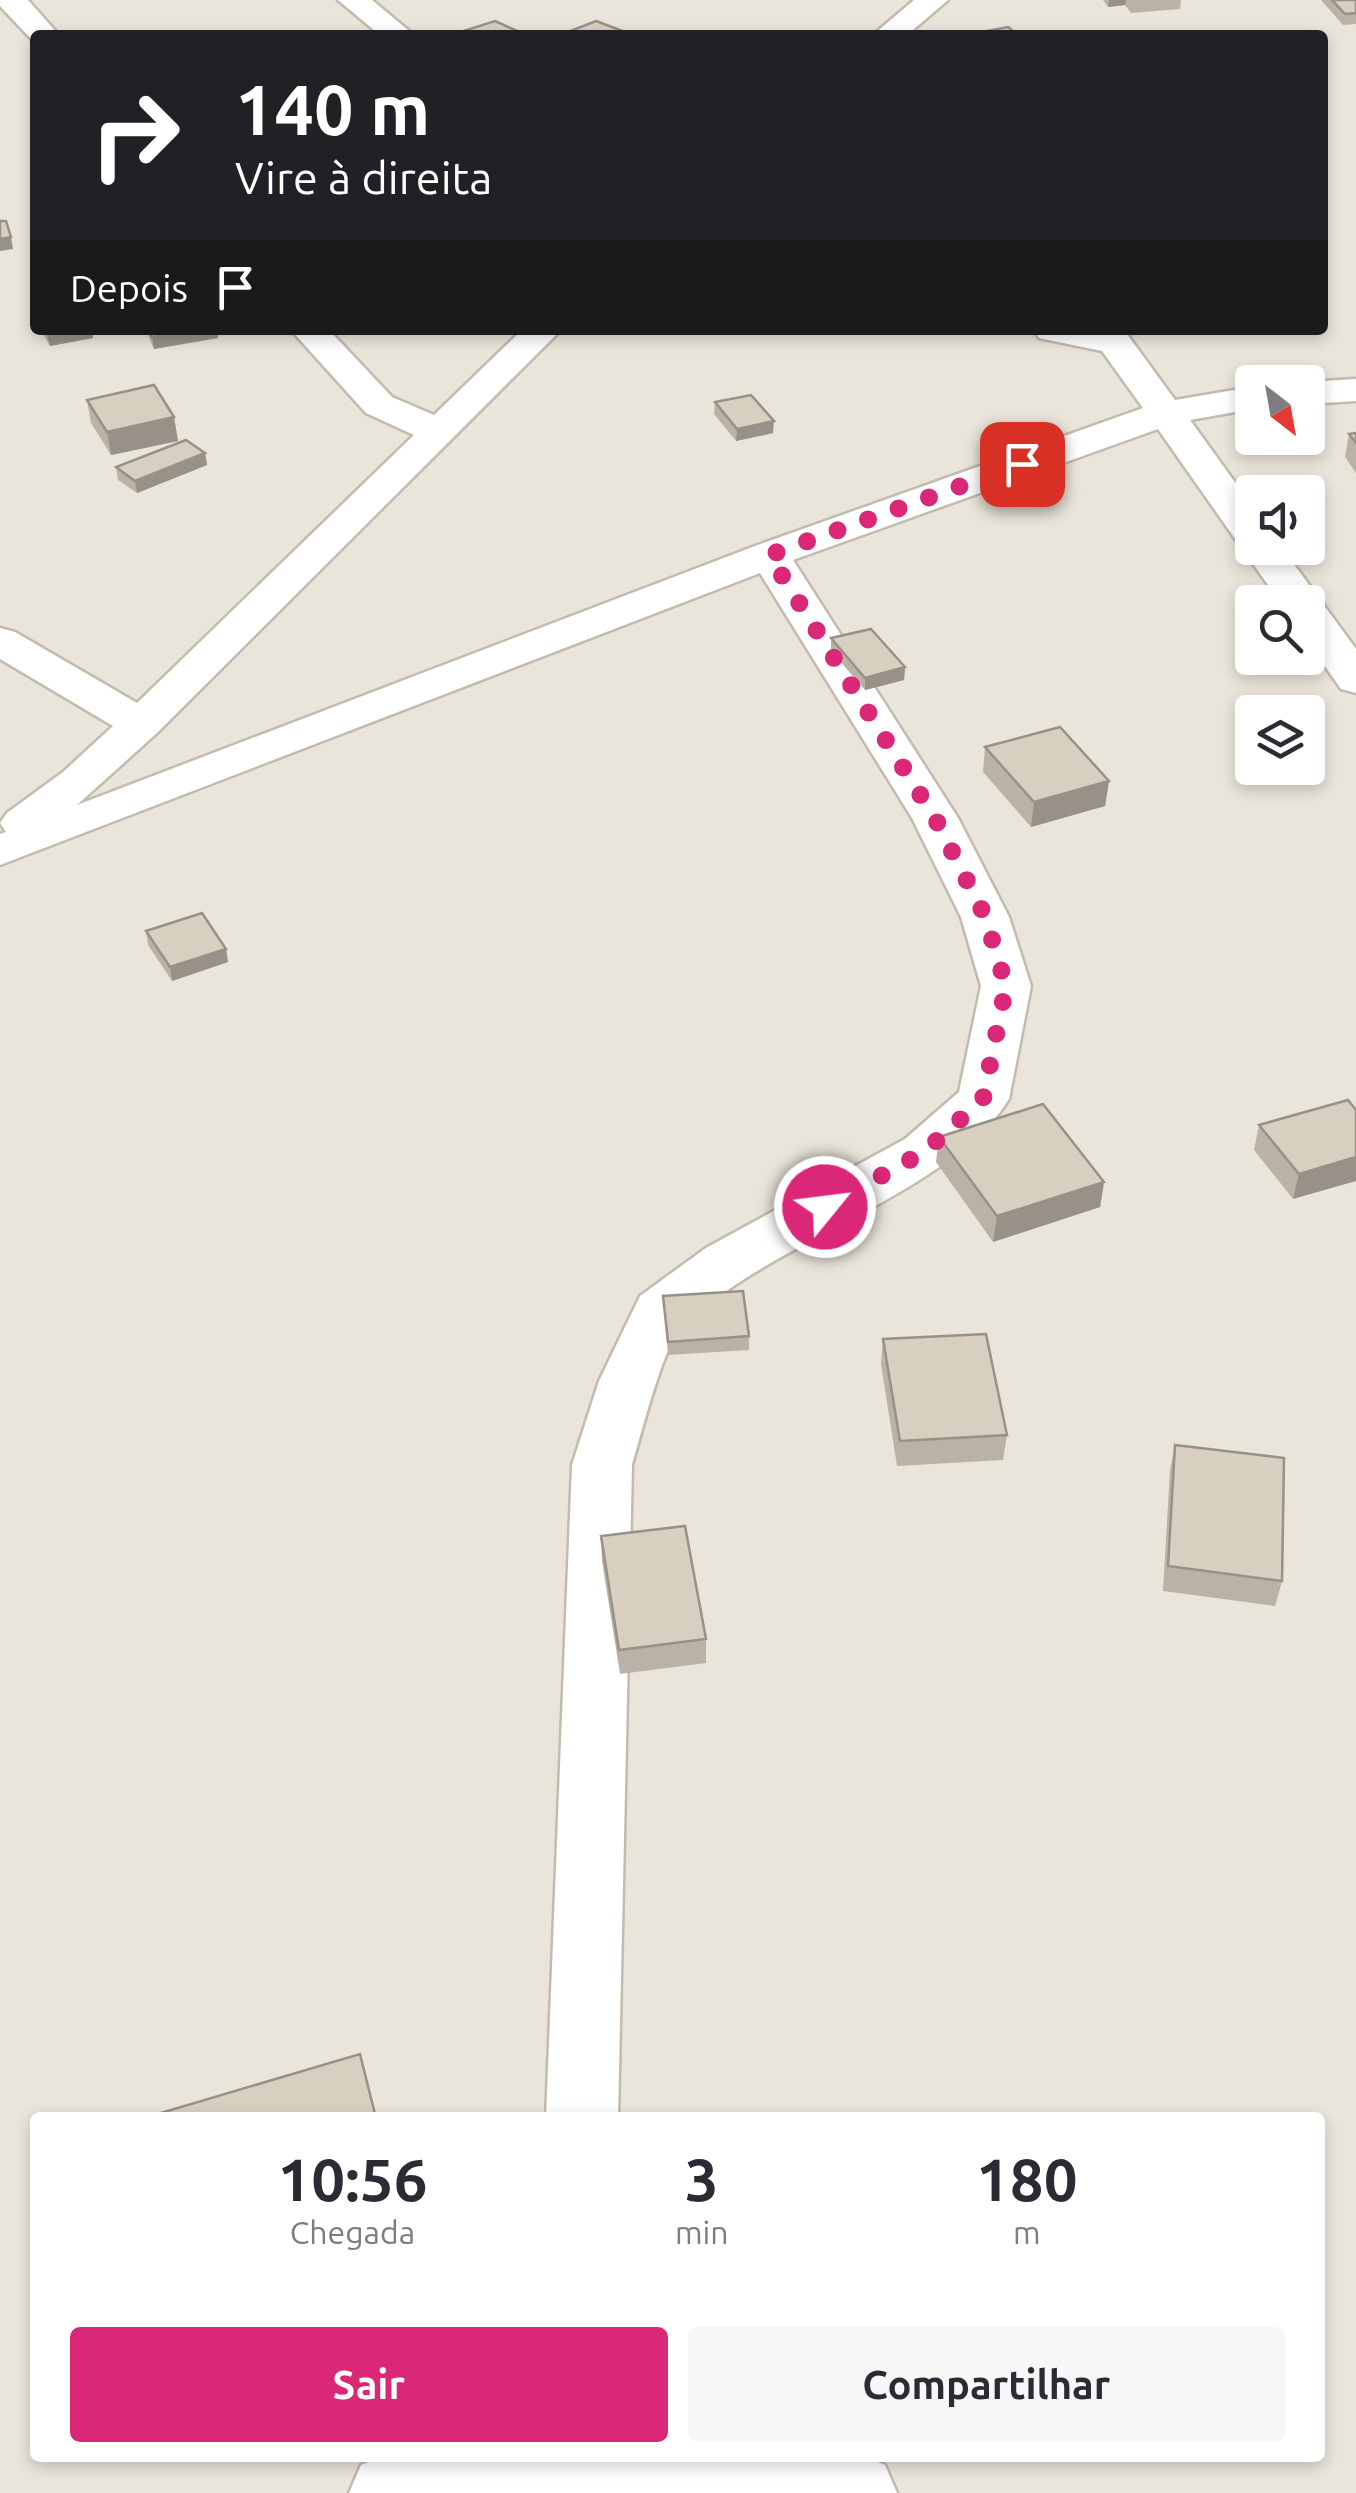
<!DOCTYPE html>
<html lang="pt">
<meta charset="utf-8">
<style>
body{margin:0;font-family:Ubuntu,sans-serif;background:#f7f7f7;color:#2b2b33;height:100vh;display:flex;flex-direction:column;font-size:38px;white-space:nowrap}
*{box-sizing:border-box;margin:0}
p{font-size:32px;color:#7c7c81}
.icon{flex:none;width:55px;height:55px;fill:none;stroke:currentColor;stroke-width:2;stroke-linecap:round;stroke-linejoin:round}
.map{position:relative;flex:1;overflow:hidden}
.sheet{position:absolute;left:30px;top:2112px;width:1295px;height:350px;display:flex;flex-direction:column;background:#fff;border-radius:10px;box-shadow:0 5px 15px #0003}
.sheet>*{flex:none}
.banner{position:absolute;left:30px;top:30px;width:1298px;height:305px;border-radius:10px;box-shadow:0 5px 15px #0003;background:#202124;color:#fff;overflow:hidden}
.needle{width:65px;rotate:149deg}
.fabs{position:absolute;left:1235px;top:365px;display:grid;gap:20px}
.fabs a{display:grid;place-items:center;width:90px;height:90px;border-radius:10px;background:#fff;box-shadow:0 5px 15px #0003;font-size:50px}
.pin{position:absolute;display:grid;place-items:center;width:85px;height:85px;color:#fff;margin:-42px;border-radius:20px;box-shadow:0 5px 15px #0006}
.me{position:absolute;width:110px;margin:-55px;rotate:61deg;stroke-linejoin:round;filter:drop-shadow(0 0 8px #0008)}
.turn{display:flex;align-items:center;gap:35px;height:210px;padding:0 40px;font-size:45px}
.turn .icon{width:130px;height:130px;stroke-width:2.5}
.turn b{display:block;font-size:70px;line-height:85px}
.then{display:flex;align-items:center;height:95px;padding:0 40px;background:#0003;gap:20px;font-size:38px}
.eta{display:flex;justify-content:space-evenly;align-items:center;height:170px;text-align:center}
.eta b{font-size:60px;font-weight:700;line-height:70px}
.primary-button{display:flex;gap:20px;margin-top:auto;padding:20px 40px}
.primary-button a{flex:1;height:115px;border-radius:10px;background:#db2777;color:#fff;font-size:40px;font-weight:700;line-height:115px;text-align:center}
.primary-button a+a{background:#f7f7f7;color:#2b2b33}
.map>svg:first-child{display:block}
.residential{fill:#eae5da;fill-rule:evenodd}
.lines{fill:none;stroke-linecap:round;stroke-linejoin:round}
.street-casing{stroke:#c2bbae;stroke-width:5}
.street{fill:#fff;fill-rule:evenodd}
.wall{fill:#bab2a6}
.shaded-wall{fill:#979187}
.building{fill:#d8cfc1;stroke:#979187;stroke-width:2.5}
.route{stroke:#db2777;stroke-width:18;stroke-dasharray:0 32.4}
</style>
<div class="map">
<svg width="1356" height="2493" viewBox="0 0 1356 2493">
<rect width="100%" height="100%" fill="#f6f3ec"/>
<path class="residential" d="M0,0H1356V2493H0ZM35,35H1322V330H35ZM1252,382H1308V438H1252ZM1252,492H1308V548H1252ZM1252,602H1308V658H1252ZM1252,712H1308V768H1252ZM35,2118H1320V2458H35Z"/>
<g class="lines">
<g class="street-casing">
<path id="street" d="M0,0H28L59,35H35L33,41L0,6Z
M338,0H372L414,35H380Z
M914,0H948L907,35H873Z
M291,330H329L392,397L434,415L522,330H561L157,733L77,805L755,546L1143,408L1102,351L1039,338L1034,330H1124L1175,400L1252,387V409L1190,420L1252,506V548H1282L1356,649V693L1341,689L1308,642V602H1280L1242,548L1244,544L1238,543L1158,429L793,560L958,818L1009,917L1031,986L1009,1099C959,1182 801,1235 721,1295C709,1303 694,1312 684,1322C663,1345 642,1432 632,1465L618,2118H546L572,1465L599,1381L640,1296L706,1248L905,1139L959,1092L981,986L961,917L912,818L760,573L0,865V834L6,832L0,823L7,813L63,772L113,726L0,659V628L15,632L137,703L414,435L366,413Z
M1356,379V401L1308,404L1305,382Z
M378,2458H868L885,2465L897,2493H349L361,2465Z"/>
</g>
<use href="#street" class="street"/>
</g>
<path class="wall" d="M1103,0H1181L1180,9L1131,13L1125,5L1108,7Z
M1321,0H1356V24L1343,25Z
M41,330H92L93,338L50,346Z
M146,330H217L218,338L154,349Z
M87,400L174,417L178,441L111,455L91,423Z
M715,402L773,433L736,441L714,414Z
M1356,433V473L1345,457L1349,434Z
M205,453L207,465L137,493L118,480L116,467Z
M831,638L905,667L904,680L865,690L831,651Z
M985,747L1109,781L1105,806L1031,827L983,772Z
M146,931L226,949L228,962L172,981L148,945Z
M1348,1100L1293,1199L1254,1150L1259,1125Z
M939,1137L1104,1182L1100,1207L993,1242L936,1162Z
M663,1296L749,1336V1350L668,1355Z
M883,1339L1007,1435L1003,1460L897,1466L881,1364Z
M1175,1445L1282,1581L1275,1606L1163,1591L1170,1470Z
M601,1536L706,1639V1663L620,1674L602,1561Z"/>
<path class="shaded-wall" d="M1109,0H1126L1125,5L1108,7Z
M11,237L13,249L0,251V239Z
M72,330H92L93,338L50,346L47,334Z
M193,330H217L218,338L154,349L152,337Z
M174,417L178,441L111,455L107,432Z
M774,421L773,433L736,441L737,429Z
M205,453L207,465L137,493L135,481Z
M905,667L904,680L865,690V678Z
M1109,781L1105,806L1031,827L1034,802Z
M226,949L228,962L172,981L170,967Z
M1356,1157V1181L1293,1199L1299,1174Z
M1104,1182L1100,1207L993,1242L997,1216Z"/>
<path class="building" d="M1332,0H1356V13L1345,14Z
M495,21L526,35H451Z
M596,21L633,35H560Z
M1008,27L1018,35H966Z
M0,221H6L11,237L0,239Z
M45,330H72L47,334Z
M149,330H193L152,337Z
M154,385L174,417L107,432L87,400Z
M751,395L774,421L737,429L715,402Z
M1356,433V443L1349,434Z
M186,440L205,453L135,481L116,467Z
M871,629L905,667L865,678L831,638Z
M1060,727L1109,781L1034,802L985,747Z
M202,913L226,949L170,967L146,931Z
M1348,1100L1356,1110V1157L1299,1174L1259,1125Z
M1043,1104L1104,1182L997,1216L939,1137Z
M743,1291L749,1336L668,1342L663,1296Z
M986,1334L1007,1435L900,1441L883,1339Z
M1175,1445L1284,1458L1282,1581L1168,1566Z
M685,1526L706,1639L619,1650L601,1536Z
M360,2054L376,2118H144Z"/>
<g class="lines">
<path class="route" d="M825,1207L924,1152L983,1099L1006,986L985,916L935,818L769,555L1022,464"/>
</g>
</svg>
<div class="fabs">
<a><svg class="needle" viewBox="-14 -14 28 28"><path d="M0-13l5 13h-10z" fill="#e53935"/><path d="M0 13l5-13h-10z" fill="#7c7c81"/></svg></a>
<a><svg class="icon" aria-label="sound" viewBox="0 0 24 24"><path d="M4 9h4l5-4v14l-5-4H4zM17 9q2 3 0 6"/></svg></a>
<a><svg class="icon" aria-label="search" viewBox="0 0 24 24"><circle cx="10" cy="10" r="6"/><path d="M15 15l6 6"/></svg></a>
<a><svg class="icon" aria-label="layers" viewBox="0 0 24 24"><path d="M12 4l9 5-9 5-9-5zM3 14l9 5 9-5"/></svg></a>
</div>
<div class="pin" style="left:1022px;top:464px;background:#d93025"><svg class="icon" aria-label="arrive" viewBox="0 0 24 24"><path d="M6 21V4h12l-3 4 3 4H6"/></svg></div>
<svg class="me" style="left:825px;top:1207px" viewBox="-20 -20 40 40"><circle r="17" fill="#db2777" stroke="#fff" stroke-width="3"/><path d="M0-11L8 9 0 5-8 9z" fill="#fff"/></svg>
<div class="banner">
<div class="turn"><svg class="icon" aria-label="right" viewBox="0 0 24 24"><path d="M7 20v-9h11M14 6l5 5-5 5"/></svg><div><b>140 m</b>Vire à direita</div></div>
<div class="then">Depois<svg class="icon" aria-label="arrive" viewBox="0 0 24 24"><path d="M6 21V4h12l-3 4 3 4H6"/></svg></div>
</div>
<section class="sheet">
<div class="eta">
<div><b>10:56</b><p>Chegada</p></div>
<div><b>3</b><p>min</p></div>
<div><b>180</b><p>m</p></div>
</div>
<div class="primary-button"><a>Sair</a><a>Compartilhar</a></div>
</section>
</div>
